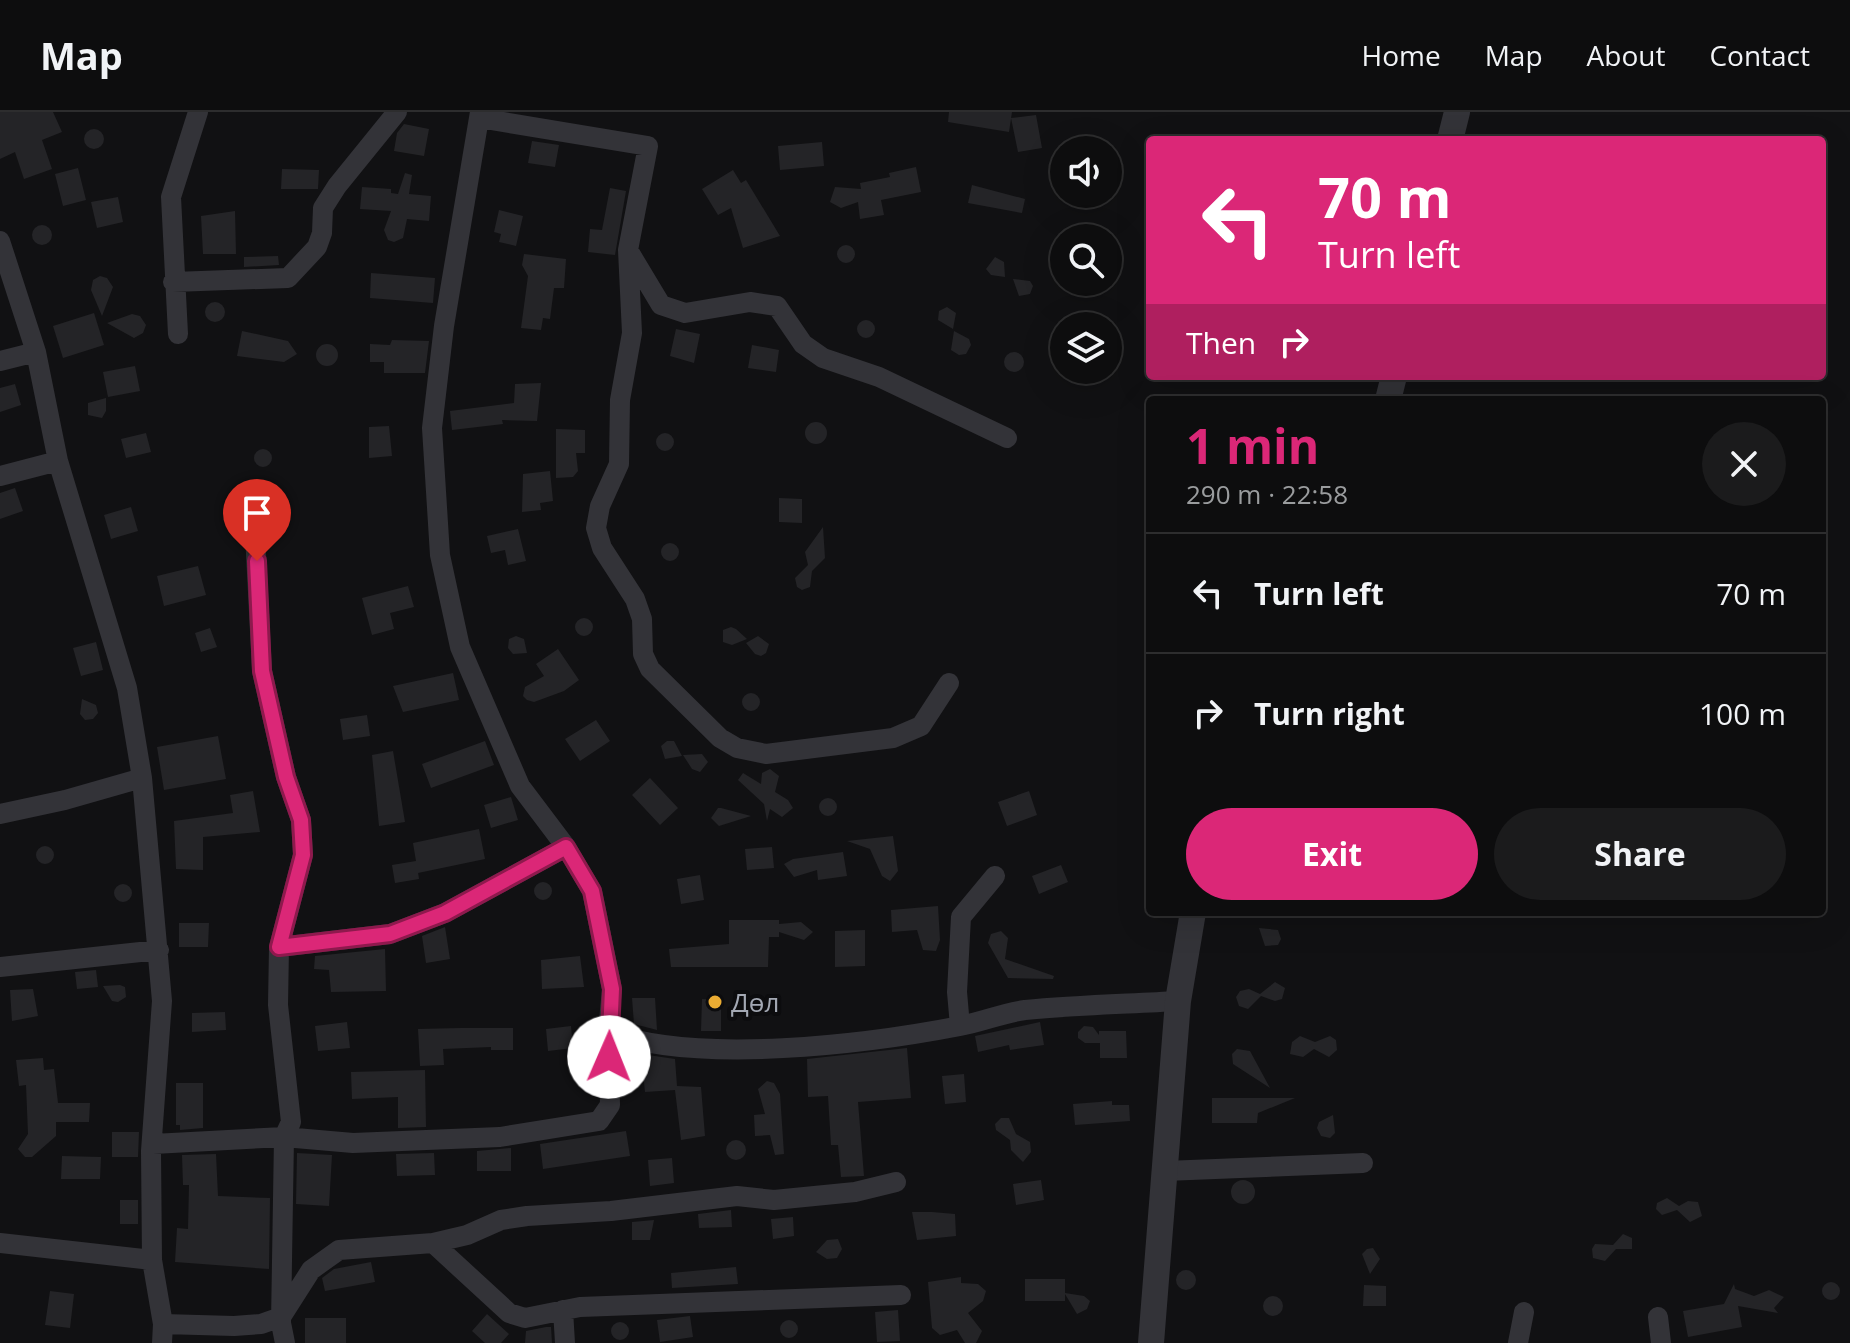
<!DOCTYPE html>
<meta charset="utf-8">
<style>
body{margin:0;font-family:"Open Sans",sans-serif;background:#1b1b1c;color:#f1f3f6;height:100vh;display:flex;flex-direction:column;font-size:30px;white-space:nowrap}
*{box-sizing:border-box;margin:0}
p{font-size:26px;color:#9a9c9e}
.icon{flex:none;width:44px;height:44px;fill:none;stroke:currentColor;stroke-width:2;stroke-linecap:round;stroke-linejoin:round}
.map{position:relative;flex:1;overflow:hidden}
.details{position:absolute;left:1146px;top:284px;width:680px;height:520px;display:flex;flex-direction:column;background:#0d0d0e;border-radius:8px;box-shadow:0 8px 32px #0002,0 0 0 2px #2d2d2e}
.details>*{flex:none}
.guide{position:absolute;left:1146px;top:24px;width:680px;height:244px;border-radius:8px;box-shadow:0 8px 32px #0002,0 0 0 2px #2d2d2e;background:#db2777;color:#fff;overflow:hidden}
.buttons{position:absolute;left:1050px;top:24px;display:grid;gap:16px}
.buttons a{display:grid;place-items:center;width:72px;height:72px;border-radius:50%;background:#0d0d0e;box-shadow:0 8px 32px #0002,0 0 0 2px #2d2d2e;font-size:40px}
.pin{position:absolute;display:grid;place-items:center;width:68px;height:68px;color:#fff;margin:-82px -34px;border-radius:50% 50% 50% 0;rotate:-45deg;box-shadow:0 0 8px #0007}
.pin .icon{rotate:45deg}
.me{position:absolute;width:88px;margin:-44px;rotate:1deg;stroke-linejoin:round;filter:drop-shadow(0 0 6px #0008)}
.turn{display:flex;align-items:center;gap:28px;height:168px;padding:0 40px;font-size:36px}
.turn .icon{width:104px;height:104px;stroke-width:2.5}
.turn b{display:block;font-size:56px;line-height:68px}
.then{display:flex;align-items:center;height:76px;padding:0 40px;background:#0003;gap:16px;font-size:30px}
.round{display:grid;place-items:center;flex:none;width:84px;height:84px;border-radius:42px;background:#1b1b1c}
.summary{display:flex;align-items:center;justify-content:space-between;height:136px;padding:0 40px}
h1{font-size:48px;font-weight:700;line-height:60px;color:#db2777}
.action{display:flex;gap:16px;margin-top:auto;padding:16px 40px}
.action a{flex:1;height:92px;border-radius:48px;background:#db2777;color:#fff;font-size:32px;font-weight:700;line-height:92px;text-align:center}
.action a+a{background:#1b1b1c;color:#f1f3f6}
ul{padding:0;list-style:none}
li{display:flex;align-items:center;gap:24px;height:120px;padding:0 40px;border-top:2px solid #2d2d2e}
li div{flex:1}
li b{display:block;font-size:30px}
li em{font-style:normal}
header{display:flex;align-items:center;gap:48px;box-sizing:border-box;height:112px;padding:0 40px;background:#0d0d0e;border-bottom:2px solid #2d2d2e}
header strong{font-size:38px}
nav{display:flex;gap:44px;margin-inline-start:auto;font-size:28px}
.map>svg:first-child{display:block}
.building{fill:#242427}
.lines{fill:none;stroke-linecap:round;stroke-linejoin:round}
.minor{stroke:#333338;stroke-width:20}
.tertiary{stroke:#333338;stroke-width:26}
.route-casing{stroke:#8e194d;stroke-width:20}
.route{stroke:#db2777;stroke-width:14}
.poi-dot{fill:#eaac33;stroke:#0c0c0e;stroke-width:3}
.labels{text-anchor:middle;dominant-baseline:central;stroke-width:8;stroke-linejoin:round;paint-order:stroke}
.poi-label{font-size:26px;fill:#a3a8b3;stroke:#0c0c0e;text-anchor:start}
</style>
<header>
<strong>Map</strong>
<nav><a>Home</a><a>Map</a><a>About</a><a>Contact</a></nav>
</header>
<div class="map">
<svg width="1850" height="1231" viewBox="0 0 1850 1231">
<rect width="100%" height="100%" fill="#111113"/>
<path class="building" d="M0,0H53L62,20L42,28L52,57L24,67L15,40L0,47Z
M949,0H1012L1009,20L948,10Z
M1036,3L1042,36L1018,40L1011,6Z
M404,12L429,17L424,44L394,39L397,21Z
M84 27a10 10 0 1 1 20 0a10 10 0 1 1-20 0Z
M532,29L559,33L555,55L528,51Z
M822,30L824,54L780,58L778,34Z
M916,55L921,80L881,88L884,103L860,107L858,90L841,96L830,90L835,75L861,77L860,71L890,65L889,61Z
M78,56L86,88L63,94L55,62Z
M282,57L319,58L318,77H281Z
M733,58L741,71L746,68L780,124L743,136L731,96L718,103L702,77Z
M405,61L412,63L409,82L431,84L429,109L407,107L403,126L394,130L388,128L384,118L391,99L360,97L362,75L391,77V81L398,82Z
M972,73L1025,87L1022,101L968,91Z
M610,76L626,79L615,143L588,140L590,117L602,118Z
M118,85L123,110L97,116L91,90Z
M499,98L523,104L516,134L499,130L501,122L494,120Z
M235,99L236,142H203L201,104Z
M32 123a10 10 0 1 1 20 0a10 10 0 1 1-20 0Z
M837 142a9 9 0 1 1 18 0a9 9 0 1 1-18 0Z
M524,142L566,147L564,176H554L550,207L543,206L541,218L521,216L528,164L522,153Z
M278,144L279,153L244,155V145Z
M995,145L1004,150L1005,165L991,163L986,157Z
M371,161L435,166L433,191L370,186Z
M100,164L107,166L113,175L102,204L91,178L93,168Z
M1013,167L1030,169L1033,174L1030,182L1019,184Z
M205 200a10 10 0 1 1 20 0a10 10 0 1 1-20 0Z
M947,195L956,201L953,217L938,208L939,199Z
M94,201L104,233L63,246L53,214Z
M132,202L140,204L146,213L143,221L134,226L107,211Z
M857 217a9 9 0 1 1 18 0a9 9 0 1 1-18 0Z
M676,217L700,222L694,251L670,244Z
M242,219L288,229L297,242L284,250L237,244Z
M954,219L969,227L971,233L966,242L959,243L951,238Z
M392,228L429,229L425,261H384V250H370V232L390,233Z
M316 243a11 11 0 1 1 22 0a11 11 0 1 1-22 0Z
M752,233L779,238L776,260L748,256Z
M1004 250a10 10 0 1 1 20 0a10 10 0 1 1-20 0Z
M135,254L140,279L108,285L103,260Z
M541,271L537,309L502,308L503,312L452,318L450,299L514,291L515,272Z
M15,272L21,293L0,300V276Z
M106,286V299L102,306L88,303V291Z
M805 321a11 11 0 1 1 22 0a11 11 0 1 1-22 0Z
M389,314L392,344L369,346V315Z
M556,317L585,318V341H576L578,359L573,365L556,366Z
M656 330a9 9 0 1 1 18 0a9 9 0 1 1-18 0Z
M146,321L151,340L126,346L121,327Z
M254 346a9 9 0 1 1 18 0a9 9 0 1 1-18 0Z
M550,359L553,389L540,391L541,398L522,400L523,362Z
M15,376L23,399L0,407V381Z
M779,386L802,387V411L779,410Z
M131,395L138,419L111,427L104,403Z
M823,415L825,446L812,459L810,475L802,478L797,475L795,466L808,453L805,440Z
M518,417L526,449L508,453L505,438L491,441L487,424Z
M661 440a9 9 0 1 1 18 0a9 9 0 1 1-18 0Z
M198,454L206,483L164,494L157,464Z
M408,474L414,495L390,501L394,517L372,523L362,486Z
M575 515a9 9 0 1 1 18 0a9 9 0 1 1-18 0Z
M731,515L736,517L747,527L732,533L723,530V518Z
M210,516L217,535L201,540L195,521Z
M516,524L524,527L527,541L513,542L508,536L509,527Z
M758,524L769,532L766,541L761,544L755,542L746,531Z
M96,530L103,558L81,564L73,536Z
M558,537L579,568L564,579L534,590L527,588L523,584L525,575L544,564L536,552Z
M453,561L459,588L403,600L393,574Z
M742 590a9 9 0 1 1 18 0a9 9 0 1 1-18 0Z
M82,587L96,593L98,601L93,607L85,608L80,602Z
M367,603L370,624L343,628L340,607Z
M596,608L610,629L580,649L565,627Z
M218,624L226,667L164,678L157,635Z
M485,629L494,653L431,676L422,652Z
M667,629H674L682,644L665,647L661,634Z
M393,639L405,710L379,714L372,643Z
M702,642L708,650L700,660L692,657L683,643Z
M770,657L779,664L775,680L788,688L793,696L782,705L770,697L767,709L764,692L738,668L743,661L761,672L762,661Z
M650,666L678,696L660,713L632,683Z
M253,679L260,720L203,725V758L176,757L174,709L233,701L230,683Z
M1029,679L1037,703L1007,714L998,690Z
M511,685L518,708L491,716L484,693Z
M819 695a9 9 0 1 1 18 0a9 9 0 1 1-18 0Z
M718,696H721L751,704L719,714L711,706Z
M479,717L485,747L418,761L417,753L419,767L395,771L392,753L416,749L413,731Z
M893,724L898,759L890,769L882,764L870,737L847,729Z
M36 743a9 9 0 1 1 18 0a9 9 0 1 1-18 0Z
M772,735L774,756L747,758L745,737Z
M843,740L847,764L818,768L817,758L794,765L784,752L793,747Z
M1061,753L1068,770L1039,782L1032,764Z
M700,763L704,788L681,792L677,767Z
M534 779a9 9 0 1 1 18 0a9 9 0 1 1-18 0Z
M114 781a9 9 0 1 1 18 0a9 9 0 1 1-18 0Z
M938,794L940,828L936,839L923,838L917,818L892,820L891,798Z
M729,808H779V812L801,810L813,820L804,828L779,820V825H769L768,855H671L669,837L729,832Z
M179,811H209L208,835H179Z
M445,815L450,847L426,851L422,824Z
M1259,816L1278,818L1281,827L1278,833L1265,834Z
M865,818V854L835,855V819Z
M1001,819L1008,826L1005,847L1054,864L1053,867L1008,866L988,831L991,822Z
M385,837L386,879L331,880L329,858L314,857L315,844Z
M580,844L584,875L542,877L541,848Z
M96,858L98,875L77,877L75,860Z
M1275,870L1285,876L1282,887L1275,889L1261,884L1248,897L1239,894L1236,885L1240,879L1249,877L1260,882Z
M120,873L125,875L126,885L118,890L112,889L103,874Z
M33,877L38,904L12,909L10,878Z
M632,886H655L657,918L634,912Z
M702,887L721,888V919H701Z
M225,900L226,918L192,920V901Z
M347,910L350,936L318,939L315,914Z
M1040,910L1044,933L1010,938L1009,933L978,940L975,924Z
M571,914L573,936L548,939L546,917Z
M1084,914L1093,915L1099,923V919H1126L1127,946H1100V931H1085L1078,926V920Z
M461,916H513V938H491V935L443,937L444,953L420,954L418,917Z
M1300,924L1315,930L1330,924L1336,928L1337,938L1329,945L1314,937L1303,945L1290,942L1292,930Z
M907,936L911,986L858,990L864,1064L841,1065L838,1033H831L828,984L808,985L807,947Z
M1237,937L1250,939L1270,976L1233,952L1232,942Z
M641,942L675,947L677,974L701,975L705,1024L681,1028L675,978L645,980Z
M579 955a9 9 0 1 1 18 0a9 9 0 1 1-18 0Z
M43,946L44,958L54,957L58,991H90L89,1010H56V1024L32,1045H25L18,1037L28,1022L26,973L19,974L16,948Z
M425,958L426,1015L398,1016V985L352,987L351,960Z
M964,962L966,990L945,992L942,964Z
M767,969L774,971L780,982L784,1042L775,1043L770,1023L755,1024L754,1003L765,1002L758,977Z
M176,971H203V1016L180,1018V1013H176Z
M1212,986H1295L1258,1001L1257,1011H1212Z
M1112,989V993H1129L1130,1009L1075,1013L1073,992Z
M1333,1003L1335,1021L1330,1026L1321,1024L1317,1016L1319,1010Z
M1001,1006H1009L1016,1022L1030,1030L1031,1040L1023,1050L1011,1038L1010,1028L996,1018L995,1012Z
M626,1019L630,1044L543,1057L540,1032Z
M112,1020H139L138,1045H112Z
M726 1038a10 10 0 1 1 20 0a10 10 0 1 1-20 0Z
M511,1036V1059H477V1039Z
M297,1041L332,1043L329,1094L296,1092Z
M434,1041L435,1063L397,1064L396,1042Z
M216,1042L218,1084L270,1086L269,1157L175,1150L177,1116L188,1117L189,1073H183L182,1043Z
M62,1044L101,1045L100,1067H61Z
M672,1046L674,1071L650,1074L648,1048Z
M1041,1068L1044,1088L1016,1093L1013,1072Z
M1231 1080a12 12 0 1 1 24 0a12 12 0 1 1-24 0Z
M1667,1086L1679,1094L1688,1089L1698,1090L1702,1104L1690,1110L1677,1098L1662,1103L1656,1097L1657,1091Z
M120,1088H138V1112H120Z
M731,1098L732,1115L699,1116L698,1102Z
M932,1100L955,1102L956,1124L917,1128L912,1100Z
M793,1105L794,1124L773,1127L771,1107Z
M654,1108L650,1128H632V1110Z
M1623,1122L1632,1126V1137H1616L1605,1149L1593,1146L1592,1137L1595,1132L1613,1133Z
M838,1127L842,1137L837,1146L827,1147L816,1140L827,1128Z
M1373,1136L1380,1147L1370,1162L1362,1142L1367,1137Z
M371,1150L375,1170L325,1179L322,1166L334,1157Z
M736,1155L738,1172L672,1176L671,1161Z
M1176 1168a10 10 0 1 1 20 0a10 10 0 1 1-20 0Z
M961,1165V1171L978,1172L986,1179L983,1189L968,1201L982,1219L976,1231H965L957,1218L940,1223L932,1216L928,1170Z
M1025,1167H1065V1181L1084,1184L1090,1189L1087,1197L1077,1202L1065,1182V1189H1025Z
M1822 1179a9 9 0 1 1 18 0a9 9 0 1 1-18 0Z
M1734,1172L1735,1177L1754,1184L1769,1178L1784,1185L1774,1196L1778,1201L1738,1194L1742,1215L1688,1225L1683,1199L1724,1192Z
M1364,1173L1386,1174V1194H1363Z
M50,1179L74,1182L70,1216L45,1213Z
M1263 1194a10 10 0 1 1 20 0a10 10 0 1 1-20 0Z
M898,1198L900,1229L877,1230L875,1200Z
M487,1202L509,1222L501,1231H485L472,1219Z
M690,1204L693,1225L660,1230L657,1208Z
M305,1206H346V1231H305Z
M780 1217a9 9 0 1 1 18 0a9 9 0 1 1-18 0Z
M611 1219a9 9 0 1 1 18 0a9 9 0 1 1-18 0Z
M546,1215H551L552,1231H525L526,1219Z"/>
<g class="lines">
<path class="minor" d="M479,6L648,34L628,138L661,193L685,201L750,190L777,194L803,232L823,246L879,265L1007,326
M0,129L36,240L58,349L127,576L142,666L162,889L151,1039L152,1148L163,1212L162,1231
M628,138L632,221L620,288L619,352L600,394L596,416L602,436L635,487L642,507L643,542L650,557L720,626L737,636L766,642L893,626L921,614L949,571
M173,170L288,166L317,135L322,121L323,96L337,74L397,0
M178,222L171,85L198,0
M0,249L36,240
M0,364L58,349
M255,422L262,559L286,665L301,708L303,743L279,835L278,893L291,1010L284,1025L281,1211L285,1231
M0,702L65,688L142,666
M279,835L390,822L445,801L566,735
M0,855L159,838
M960,914L957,880L961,805L995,764
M608,920C698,953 867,932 960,914C982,910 1003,901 1025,898C1076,893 1127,892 1178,889
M153,1032L284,1025L353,1031L500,1025L599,1009L610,993L608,920L612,877L592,779L566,735L520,674L460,535L440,443L432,316L444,214L480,0
M1165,1059L1363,1051
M0,1131L152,1148
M433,1131L509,1201L525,1206L580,1195L901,1183
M563,1198L565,1231
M1658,1205L1661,1231
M163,1212L234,1214L261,1212L281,1205L311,1158L339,1138L433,1131L467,1123L501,1108L527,1104L611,1099L737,1084L774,1088L855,1080L896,1070
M1518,1231L1524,1200"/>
<path class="tertiary" d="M1450,28L1457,0
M1388,288L1394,264
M1151,1231L1178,889L1193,800"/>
</g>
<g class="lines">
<g class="route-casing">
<path id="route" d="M257,449L262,559L286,665L301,708L303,743L279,835L390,822L445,801L566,735L592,779L607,853L612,877L609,945"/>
</g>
<use href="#route" class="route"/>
</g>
<circle class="poi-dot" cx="715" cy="890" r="8"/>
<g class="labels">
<g class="poi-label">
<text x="731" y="890">Дөл</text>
</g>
</g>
</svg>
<div class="buttons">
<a><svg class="icon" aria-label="sound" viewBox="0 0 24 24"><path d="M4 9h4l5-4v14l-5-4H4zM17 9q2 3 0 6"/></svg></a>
<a><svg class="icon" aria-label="search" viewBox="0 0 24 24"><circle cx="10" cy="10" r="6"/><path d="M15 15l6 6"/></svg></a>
<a><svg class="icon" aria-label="layers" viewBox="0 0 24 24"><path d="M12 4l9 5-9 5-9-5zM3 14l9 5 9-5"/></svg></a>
</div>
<div class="pin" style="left:257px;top:449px;background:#d93025"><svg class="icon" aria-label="arrive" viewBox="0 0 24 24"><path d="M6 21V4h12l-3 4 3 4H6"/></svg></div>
<svg class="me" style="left:609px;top:945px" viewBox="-20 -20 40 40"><circle r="19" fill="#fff"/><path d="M0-13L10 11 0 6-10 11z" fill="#db2777"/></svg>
<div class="guide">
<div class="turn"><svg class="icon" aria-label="left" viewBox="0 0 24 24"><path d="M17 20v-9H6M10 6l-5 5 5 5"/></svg><div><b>70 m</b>Turn left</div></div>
<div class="then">Then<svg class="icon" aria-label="right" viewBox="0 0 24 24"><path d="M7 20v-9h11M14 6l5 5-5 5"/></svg></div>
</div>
<section class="details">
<div class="summary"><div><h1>1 min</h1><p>290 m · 22:58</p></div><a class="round"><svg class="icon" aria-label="close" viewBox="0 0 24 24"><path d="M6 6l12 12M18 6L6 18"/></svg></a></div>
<ul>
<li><svg class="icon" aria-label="left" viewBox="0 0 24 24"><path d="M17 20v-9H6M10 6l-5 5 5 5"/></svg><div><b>Turn left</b></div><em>70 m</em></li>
<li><svg class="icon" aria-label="right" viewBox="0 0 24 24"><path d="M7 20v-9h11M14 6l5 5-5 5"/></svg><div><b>Turn right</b></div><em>100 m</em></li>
</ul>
<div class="action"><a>Exit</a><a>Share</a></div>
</section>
</div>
